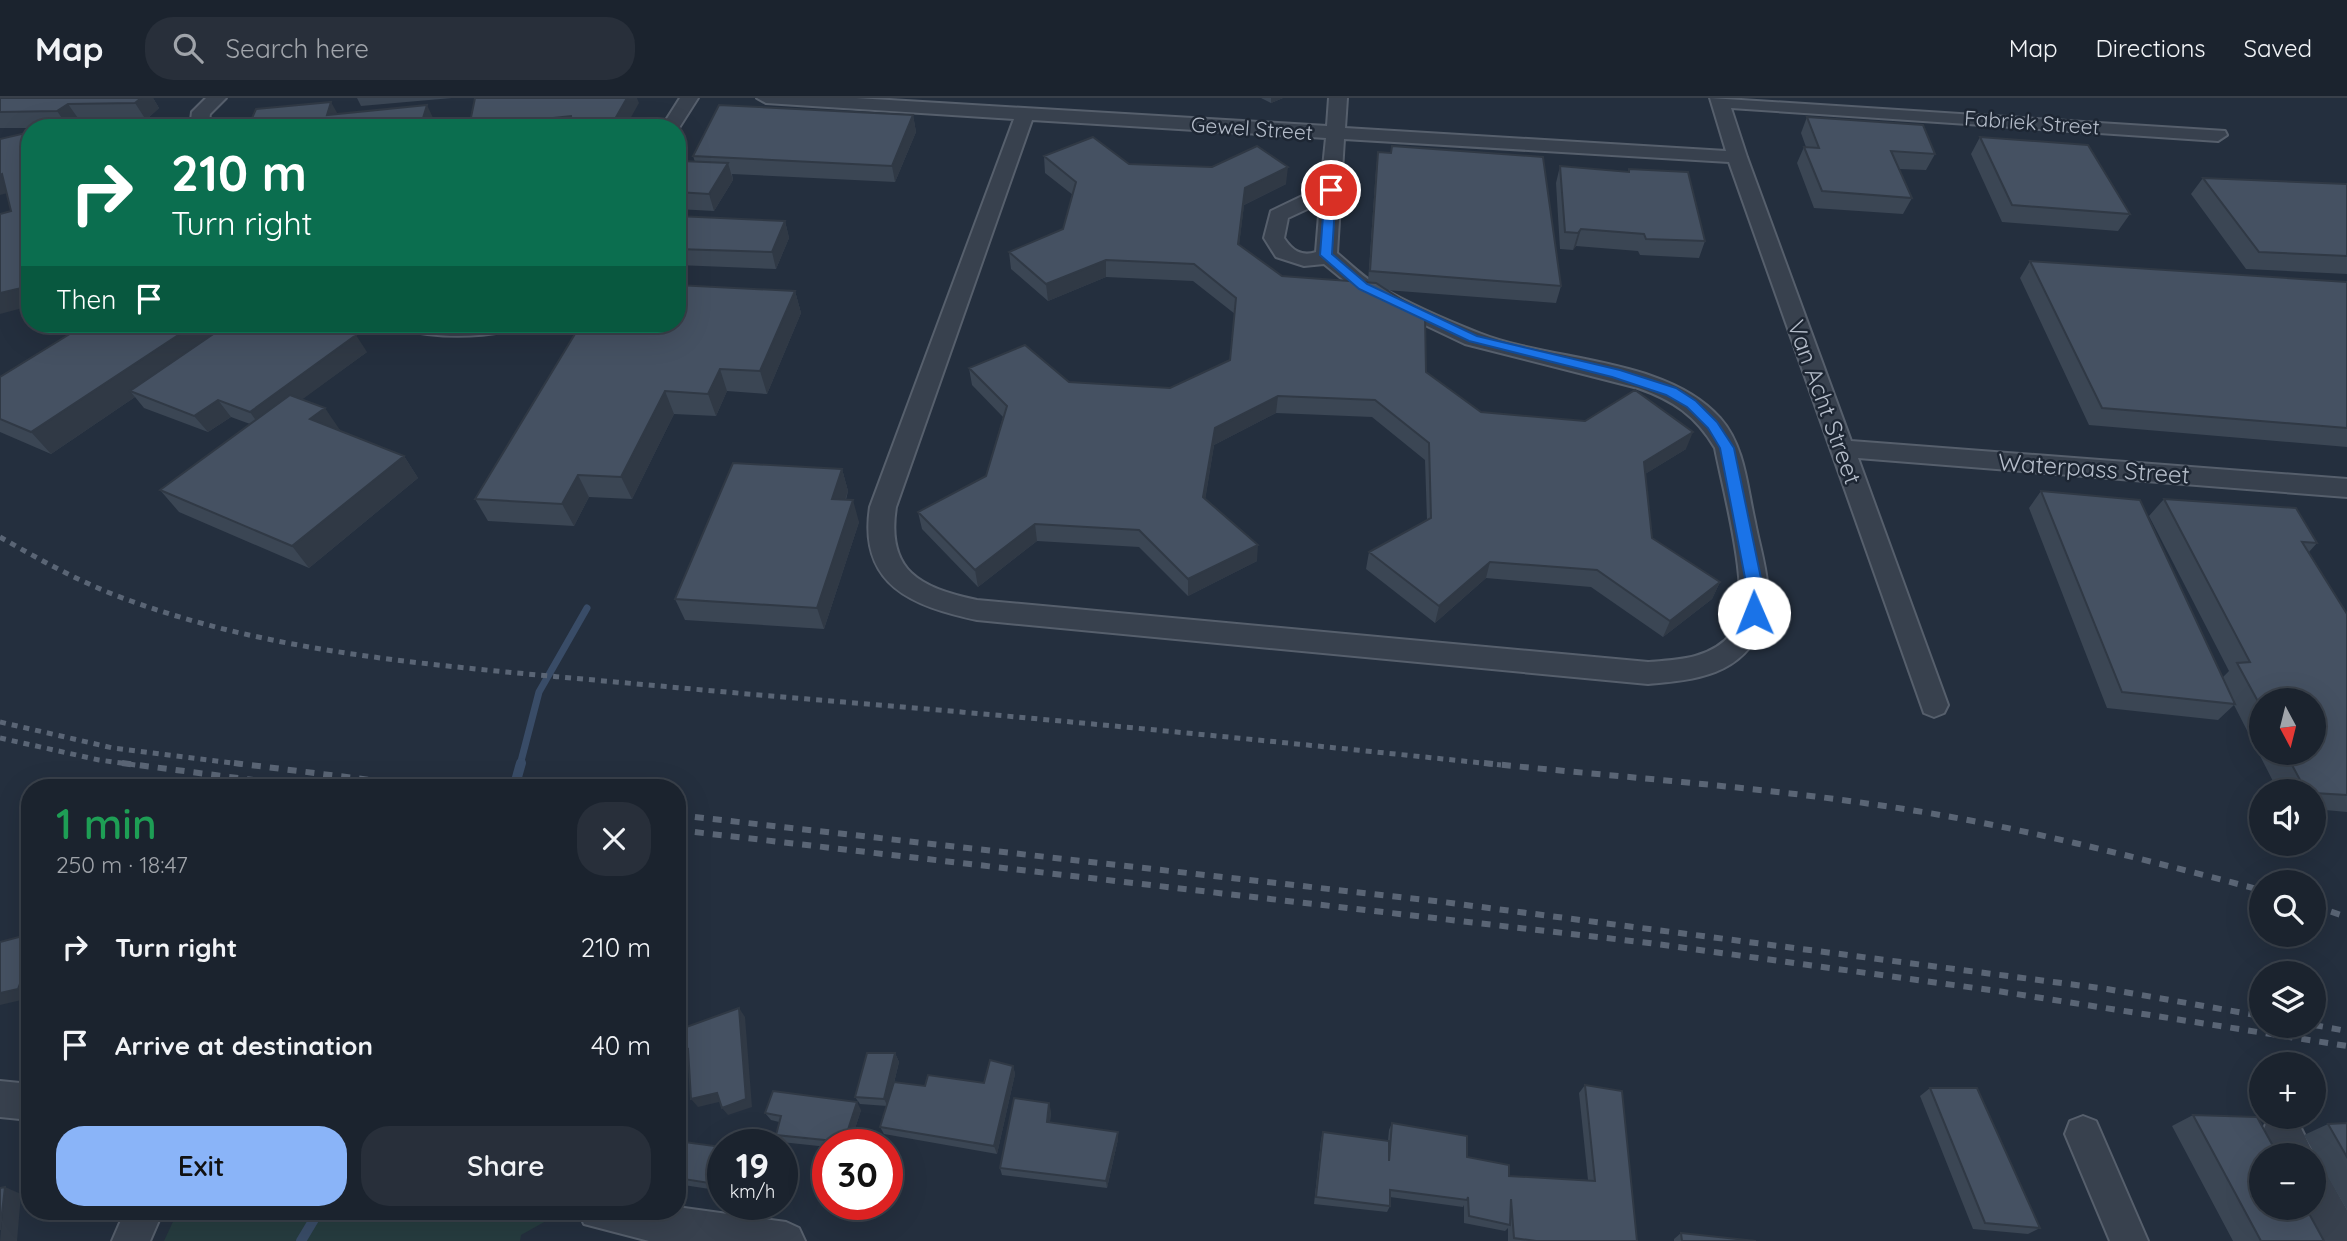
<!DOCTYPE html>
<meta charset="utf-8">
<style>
body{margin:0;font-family:Quicksand,sans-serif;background:#282f3a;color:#f1f3f6;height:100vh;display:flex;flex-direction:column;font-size:26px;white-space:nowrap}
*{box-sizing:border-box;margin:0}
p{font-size:23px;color:#a0a4aa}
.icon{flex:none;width:38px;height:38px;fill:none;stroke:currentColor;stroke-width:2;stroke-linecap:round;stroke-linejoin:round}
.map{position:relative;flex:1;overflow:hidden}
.panel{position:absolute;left:21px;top:681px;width:665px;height:441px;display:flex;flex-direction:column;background:#1b232e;border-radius:28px;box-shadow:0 7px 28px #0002,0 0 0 2px #39404a}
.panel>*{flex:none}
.guide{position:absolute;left:21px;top:21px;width:665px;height:214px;border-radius:28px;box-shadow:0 7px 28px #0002,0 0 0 2px #39404a;background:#0b6e4f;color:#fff;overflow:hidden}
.needle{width:46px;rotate:173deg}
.fabs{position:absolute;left:2249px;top:590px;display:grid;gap:14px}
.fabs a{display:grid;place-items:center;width:77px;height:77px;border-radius:50%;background:#1b232e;box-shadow:0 7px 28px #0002,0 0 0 2px #39404a;font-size:35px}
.speed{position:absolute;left:707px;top:1031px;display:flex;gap:14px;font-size:35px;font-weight:700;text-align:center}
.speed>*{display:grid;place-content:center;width:91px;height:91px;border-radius:50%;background:#1b232e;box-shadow:0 7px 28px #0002,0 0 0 2px #39404a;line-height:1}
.speed small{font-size:18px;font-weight:400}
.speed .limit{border:10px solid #d22;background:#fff;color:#111}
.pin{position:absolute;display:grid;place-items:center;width:60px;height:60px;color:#fff;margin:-30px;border:4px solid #fff;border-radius:50%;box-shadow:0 2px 7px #0007}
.me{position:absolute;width:77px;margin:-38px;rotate:359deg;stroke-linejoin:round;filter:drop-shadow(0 0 5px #0008)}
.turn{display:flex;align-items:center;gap:24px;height:147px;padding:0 35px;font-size:32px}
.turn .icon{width:91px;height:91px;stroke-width:2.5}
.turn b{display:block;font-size:49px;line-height:60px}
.then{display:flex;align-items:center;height:66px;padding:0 35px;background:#0003;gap:14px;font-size:26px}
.round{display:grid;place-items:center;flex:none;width:74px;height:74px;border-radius:28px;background:#282f3a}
.head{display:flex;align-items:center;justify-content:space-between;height:119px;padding:0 35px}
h1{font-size:42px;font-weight:600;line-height:52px;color:#1e9e55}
.button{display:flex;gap:14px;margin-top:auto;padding:14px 35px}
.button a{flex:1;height:80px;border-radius:28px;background:#8ab4f8;color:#111;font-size:28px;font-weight:600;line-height:80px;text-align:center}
.button a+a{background:#282f3a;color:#f1f3f6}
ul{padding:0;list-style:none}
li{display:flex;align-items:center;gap:21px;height:98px;padding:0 35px}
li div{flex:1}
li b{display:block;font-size:26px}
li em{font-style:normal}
header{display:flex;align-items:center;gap:42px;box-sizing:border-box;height:98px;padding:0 35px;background:#1b232e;border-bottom:2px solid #39404a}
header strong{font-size:33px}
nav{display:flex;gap:38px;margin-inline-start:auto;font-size:24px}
.search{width:490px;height:63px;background:#282f3a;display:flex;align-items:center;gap:18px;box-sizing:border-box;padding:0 24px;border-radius:28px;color:#a0a4aa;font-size:26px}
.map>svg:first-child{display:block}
.green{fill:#263c3f}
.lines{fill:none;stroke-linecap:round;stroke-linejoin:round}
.stream-far1{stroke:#394c67;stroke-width:7}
.stream{stroke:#394c67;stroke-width:10}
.street-casing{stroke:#565f6c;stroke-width:4}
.street{fill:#38414e;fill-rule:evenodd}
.rail-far1{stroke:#5a6575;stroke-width:5;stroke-dasharray:6 6;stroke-linecap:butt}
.rail{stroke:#5a6575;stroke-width:6;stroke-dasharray:9 9;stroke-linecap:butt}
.wall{fill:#3b4654;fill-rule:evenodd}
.shaded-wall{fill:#303945}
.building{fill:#455162;stroke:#303945;stroke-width:2}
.route{fill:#1a73e8;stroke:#114b97;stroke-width:2}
.labels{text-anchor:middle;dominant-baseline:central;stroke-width:5;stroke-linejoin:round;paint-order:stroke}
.far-street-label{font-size:21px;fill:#b4bcc9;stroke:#1d2633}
.street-label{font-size:24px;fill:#b4bcc9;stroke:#1d2633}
</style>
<header>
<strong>Map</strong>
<div class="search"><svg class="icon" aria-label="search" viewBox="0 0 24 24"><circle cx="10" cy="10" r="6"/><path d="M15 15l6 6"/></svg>Search here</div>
<nav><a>Map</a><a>Directions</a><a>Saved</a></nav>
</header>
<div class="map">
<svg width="2347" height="1143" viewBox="0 0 2347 1143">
<rect width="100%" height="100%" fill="#242f3e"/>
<path class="green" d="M178,1113H564L521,1137L520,1143H164Z"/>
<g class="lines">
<path class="stream-far1" d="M520,667L539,594L587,510"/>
<path class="stream" d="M514,690L521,665
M301,1143L319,1113"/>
<g class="street-casing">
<path id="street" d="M206,0H226L210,16L208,30H190L192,14Z
M680,0H698L677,33V30H661Z
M757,0H856L1327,28L1329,0H1347L1345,30L1726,53L1710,0L2225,33L2227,37L2218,43L1731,10L1747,59L1851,343L2347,381V399L1858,360L1948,607L1944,615L1934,619L1924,615L1729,64L1344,41L1337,155C1350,166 1363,179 1378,188C1406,204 1448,223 1479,235C1552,264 1666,259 1720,320C1745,348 1747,389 1755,424C1761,457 1776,495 1762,528C1742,577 1696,582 1648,586L977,522C912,508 858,487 870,409L1014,21L766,5ZM1032,22L1326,40L1321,89L1271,113L1264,140L1276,159L1304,168L1324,166L1362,197L1465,246L1638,290C1673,302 1696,318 1715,350C1722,388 1755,506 1732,535C1711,561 1678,562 1648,564L977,502C920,490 886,473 896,409ZM1320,105L1316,154C1301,159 1292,152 1284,140L1288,120Z
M397,226H519L516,231L508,233C471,240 437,240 400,231Z
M0,983L30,986V1022L0,1019Z
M2083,1018L2096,1023L2148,1143H2110L2065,1036L2070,1023Z
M2269,1018H2295L2314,1057V1059L2276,1057L2264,1031Z
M2314,1071L2327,1076L2347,1112V1143H2323L2305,1110H2314Z
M677,1109L786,1124L799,1130L805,1143H649L584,1126L578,1113H677Z
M125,1113H163L150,1143H112Z"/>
</g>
<use href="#street" class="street"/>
<path class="rail-far1" d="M0,439C42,463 85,487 131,503C261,550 400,564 538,577C640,586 742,596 844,604C1063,622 1282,644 1501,667
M0,624L113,650L248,667
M0,640L99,662L136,667"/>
<path class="rail" d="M122,665L315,690
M234,665L435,690
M1484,665C1647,682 1812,692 1973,723C2070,742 2165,767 2261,792
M677,717L1443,804L2107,891L2261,918
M677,732L1649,845L1997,893L2347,948
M2314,808L2347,819
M2314,927L2347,933"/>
</g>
<path class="wall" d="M0,0H153L159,10L146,22L80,23L72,28L74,30H0Z
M357,0H452L361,8Z
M1261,0H1283L1271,5Z
M913,17L916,34L895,84L732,76L733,82L714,113L677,111V68L695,64L693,58Z
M1807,19L1935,56L1926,72L1899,71L1912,100L1903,116L1814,110L1797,65L1804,49H1806L1801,35Z
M1980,39L2130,116L2118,133L2002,124L1971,56Z
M1378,54L1561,188L1556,205L1386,192L1426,274L1481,314L1686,351L1645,376L1652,440L1720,484L1712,501L1663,539L1591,489L1486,480L1435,525L1366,471L1369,454L1427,422L1425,362L1372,319L1276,315L1214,347L1205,401L1257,463L1188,498L1139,449L1037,443L978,489L922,431L918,414L986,378L1003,319L972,287L969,270L1069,284L1170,290L1230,262L1235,216L1193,183L1106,179L1048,203L1011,171L1009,154L1063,131L1073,97L1045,75L1044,58L1129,66L1286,86L1244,107L1239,147L1282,178L1368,184L1376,71Z
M1560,68L1628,74L1629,71L1705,143L1699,160L1640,157L1638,153L1576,148L1573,152L1560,151L1556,85Z
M2203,80L2347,86V176L2246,171L2191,96Z
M677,114H678L680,118L785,123L789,140L776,171L677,167Z
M2030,163L2347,184V349L2089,327L2020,180Z
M795,193L801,215L767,296L727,293L716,318L674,316L632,401L589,399L574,428L488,423L475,401Z
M367,254L302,301L340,332L339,333L404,358L418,380L309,470L179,414L160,392L250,326L231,319L208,334L144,310L135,299L51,356L0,334V279Z
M842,371L848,393L846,402L859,424L824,531L685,522L675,501Z
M2041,393L2223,579L2229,573L2149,418L2164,401L2317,445L2309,454L2347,516V714L2314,711V693H2278L2234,607L2218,622L2107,610L2029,410ZM2261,602L2314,654H2261Z
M895,955L899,964L893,989L984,985L1013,968L1015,976L997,1056L884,1036L880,1029L887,1008L860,1006L855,999Z
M1585,987L1637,1143H1508V1130L1505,1133L1464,1125V1107L1463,1109L1390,1099V1108L1387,1114L1314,1106L1321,1042L1323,1034L1388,1043L1389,1032L1392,1025L1509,1078L1588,1082L1579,995Z
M1930,990L2040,1130L2028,1136L1973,1131L1920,998Z
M861,1012L850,1046H828V1049L781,1044L776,1037L779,1024L771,1022L765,1015Z
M1051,1013L1050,1024L1118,1041L1107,1090L1002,1077L1000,1070Z
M2193,1017L2324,1143H2233L2172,1028Z
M2347,1025V1112L2304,1037L2328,1026Z
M677,1043L723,1050V1072L716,1092L677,1086Z
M1681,1135L1756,1143H1674V1141Z"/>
<path class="shaded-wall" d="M141,0H153L159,10L146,22L135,5Z
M627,0H637L639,5L625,30H592Z
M1271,0H1283L1271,5Z
M331,4L340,20L327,17Z
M68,6L80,23L72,28L74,30H69L57,13Z
M427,7L435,24L433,30H420Z
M913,17L916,34L895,84L892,68Z
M571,18L576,30H469Z
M286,23L290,30H250L249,27Z
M728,65L733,82L714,113L709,96Z
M1288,69L1286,86L1244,107L1237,163L1238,146L1245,90Z
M2,76L15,93L0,97V77Z
M785,123L789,140L776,171L772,154Z
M1581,131L1576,148L1573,152L1578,135Z
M1106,162V179L1048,203L1046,186Z
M30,188V208L0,216V195Z
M795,193L801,215L767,296L760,273Z
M195,226H244L130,293L135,299L51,356L31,334Z
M356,237L367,254L262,331L250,314Z
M720,271L727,293L716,318L708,296Z
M665,293L674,316L632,401L621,379Z
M1278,298L1276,315L1214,347L1203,416V399L1215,330Z
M218,302L231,319L208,334L194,318Z
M325,310L340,332L325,343L310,321Z
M1693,334L1686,351L1637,381L1644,364Z
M404,358L418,380L309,470L292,448Z
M842,371L848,393L838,423L832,401Z
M578,377L589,399L574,428L562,406Z
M853,402L859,424L824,531L817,510Z
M1035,426L1037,443L978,489L975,472Z
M1258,447L1257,463L1188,498V481Z
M1490,464L1486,480L1435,525L1439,508Z
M1720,484L1712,501L1663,539L1670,523Z
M30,859V900L0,907V895Z
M739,910L745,919L752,1009L728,1017L722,1010Z
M688,951L694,959L687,961L680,953Z
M895,955L899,964L888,1009L884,1001Z
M1013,968L1015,976L997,1056L994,1048Z
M717,995L723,1003L698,1009L691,1001Z
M857,1004L861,1012L850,1046H845L844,1044Z
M1049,1005L1051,1013L1049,1032L1047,1024Z
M1118,1034V1041L1107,1090L1106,1083Z
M722,1049L723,1072L716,1092L709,1085Z
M5,1089L21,1096L17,1143H0Z"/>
<path class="building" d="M0,0H141L135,5L68,6L57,13L0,14Z
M475,0H627L611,28L592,30H572L571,18L469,29Z
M331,4L327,17L427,7L420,30H283L286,23L249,27L256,11Z
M719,7L913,17L892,68L693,58Z
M1807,19L1923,27L1935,56L1891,53L1912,100L1822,93L1804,49L1819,50Z
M70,24L72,30H48Z
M30,34V188L0,195V116L11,113L2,76L0,77V41Z
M1093,39L1129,66L1212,69L1257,48L1288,69L1245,90L1238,146L1282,178L1376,185L1425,217L1426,274L1481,314L1585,323L1635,292L1693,334L1644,364L1652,440L1720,484L1670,523L1597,472L1490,464L1439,508L1369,454L1431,420L1429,345L1375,302L1278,298L1215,330L1203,399L1258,447L1188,481L1139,432L1035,426L975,472L918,414L986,378L1007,308L969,270L1025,247L1069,284L1170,290L1230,262L1236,200L1194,166L1106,162L1046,186L1009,154L1063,131L1076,84L1044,58Z
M1980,39L2088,47L2130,116L2012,107Z
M1392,48L1543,59L1561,188L1370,173L1378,54L1391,55Z
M681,63L728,65L709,96L677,94V68Z
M1560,68L1629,74V71L1688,74L1705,143L1646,141L1644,136L1581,131L1578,135L1565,134Z
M2203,80L2347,86V158L2259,154Z
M677,118L785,123L772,154L677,151Z
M2030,163L2347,184V330L2102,310Z
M677,187L795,193L760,273L720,271L708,296L665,293L621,379L578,377L562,406L475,401L581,226H677Z
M86,226H195L31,334L0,321V279Z
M228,226H326L356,237L250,314L218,302L194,318L130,293Z
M290,297L325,310L310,321L404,358L292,448L160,392Z
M733,365L842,371L832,401L853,402L817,510L675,501Z
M2041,393L2140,402L2235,606L2122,594Z
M2164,401L2296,410L2317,445L2302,444L2347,516V697L2314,695V693H2306L2285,654H2314V602H2261V609L2237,565L2250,564Z
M30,836V859L18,891L0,895V844Z
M739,910L746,1001L722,1010L717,995L691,1001L688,951L680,953L678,932Z
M30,916V932L26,933Z
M867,955H895L884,1001L855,999Z
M990,962L1013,968L994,1048L880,1029L894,984L925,988L928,977L984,985Z
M1585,987L1622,993L1637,1143H1536L1514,1140L1511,1101L1510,1127L1469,1118L1468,1099L1467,1102L1390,1092V1108L1316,1099L1323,1034L1389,1043V1063L1392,1025L1467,1038V1059L1509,1067V1078L1595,1083Z
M1930,990H1977L2040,1130L1985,1125Z
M773,993L857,1004L844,1044L776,1037L781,1018L765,1015Z
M1014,1000L1049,1005L1047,1024L1118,1034L1106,1083L1000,1070Z
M2193,1017L2257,1019L2278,1057H2261V1110H2306L2324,1143H2261Z
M2347,1025V1059L2328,1026Z
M677,1043L722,1049L709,1085L677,1080Z
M5,1089L0,1132V1090Z
M1681,1135L1756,1143H1682Z"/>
<path class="route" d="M1331,88L1336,92L1332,156L1367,186L1477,238L1620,272L1676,290L1696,303L1717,324L1734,350L1762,485L1759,520L1754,521L1746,515V485L1720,350L1708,330L1687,309L1666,297L1612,279L1469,243L1359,191L1320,157L1325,92Z"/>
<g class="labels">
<g class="far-street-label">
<text transform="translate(2032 24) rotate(4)">Fabriek Street</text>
<text transform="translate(1252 30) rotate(4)">Gewel Street</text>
</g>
<g class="street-label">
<text transform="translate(1825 304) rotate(70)">Van Acht Street</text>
<text transform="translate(2094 370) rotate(4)">Waterpass Street</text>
</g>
</g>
</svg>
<div class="fabs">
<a><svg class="needle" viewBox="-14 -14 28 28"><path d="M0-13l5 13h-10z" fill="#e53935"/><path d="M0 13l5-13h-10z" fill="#a0a4aa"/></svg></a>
<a><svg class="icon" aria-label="sound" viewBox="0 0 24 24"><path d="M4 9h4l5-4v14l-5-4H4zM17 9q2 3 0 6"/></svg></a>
<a><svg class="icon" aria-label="search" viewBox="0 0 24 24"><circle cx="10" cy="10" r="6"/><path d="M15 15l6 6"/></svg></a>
<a><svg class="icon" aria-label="layers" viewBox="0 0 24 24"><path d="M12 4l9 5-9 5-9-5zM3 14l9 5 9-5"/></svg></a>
<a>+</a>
<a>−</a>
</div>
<div class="speed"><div>19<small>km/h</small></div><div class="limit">30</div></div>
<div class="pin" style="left:1331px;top:92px;background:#d93025"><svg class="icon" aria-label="arrive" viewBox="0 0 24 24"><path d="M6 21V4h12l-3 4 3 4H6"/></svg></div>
<svg class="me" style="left:1754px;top:515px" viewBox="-20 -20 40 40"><circle r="19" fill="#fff"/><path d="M0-13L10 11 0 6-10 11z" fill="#1a73e8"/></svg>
<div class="guide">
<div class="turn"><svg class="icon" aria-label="right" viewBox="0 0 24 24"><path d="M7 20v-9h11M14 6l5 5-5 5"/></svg><div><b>210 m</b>Turn right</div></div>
<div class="then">Then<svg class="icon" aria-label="arrive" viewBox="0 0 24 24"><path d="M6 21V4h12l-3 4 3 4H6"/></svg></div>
</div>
<section class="panel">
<div class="head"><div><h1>1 min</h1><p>250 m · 18:47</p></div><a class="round"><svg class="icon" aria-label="close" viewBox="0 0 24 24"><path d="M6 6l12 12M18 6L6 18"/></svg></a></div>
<ul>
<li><svg class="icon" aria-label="right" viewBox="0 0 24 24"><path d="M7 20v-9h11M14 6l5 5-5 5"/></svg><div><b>Turn right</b></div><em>210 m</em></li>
<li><svg class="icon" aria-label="arrive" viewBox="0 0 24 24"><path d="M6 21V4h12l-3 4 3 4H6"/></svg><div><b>Arrive at destination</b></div><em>40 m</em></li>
</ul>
<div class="button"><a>Exit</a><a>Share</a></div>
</section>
</div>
